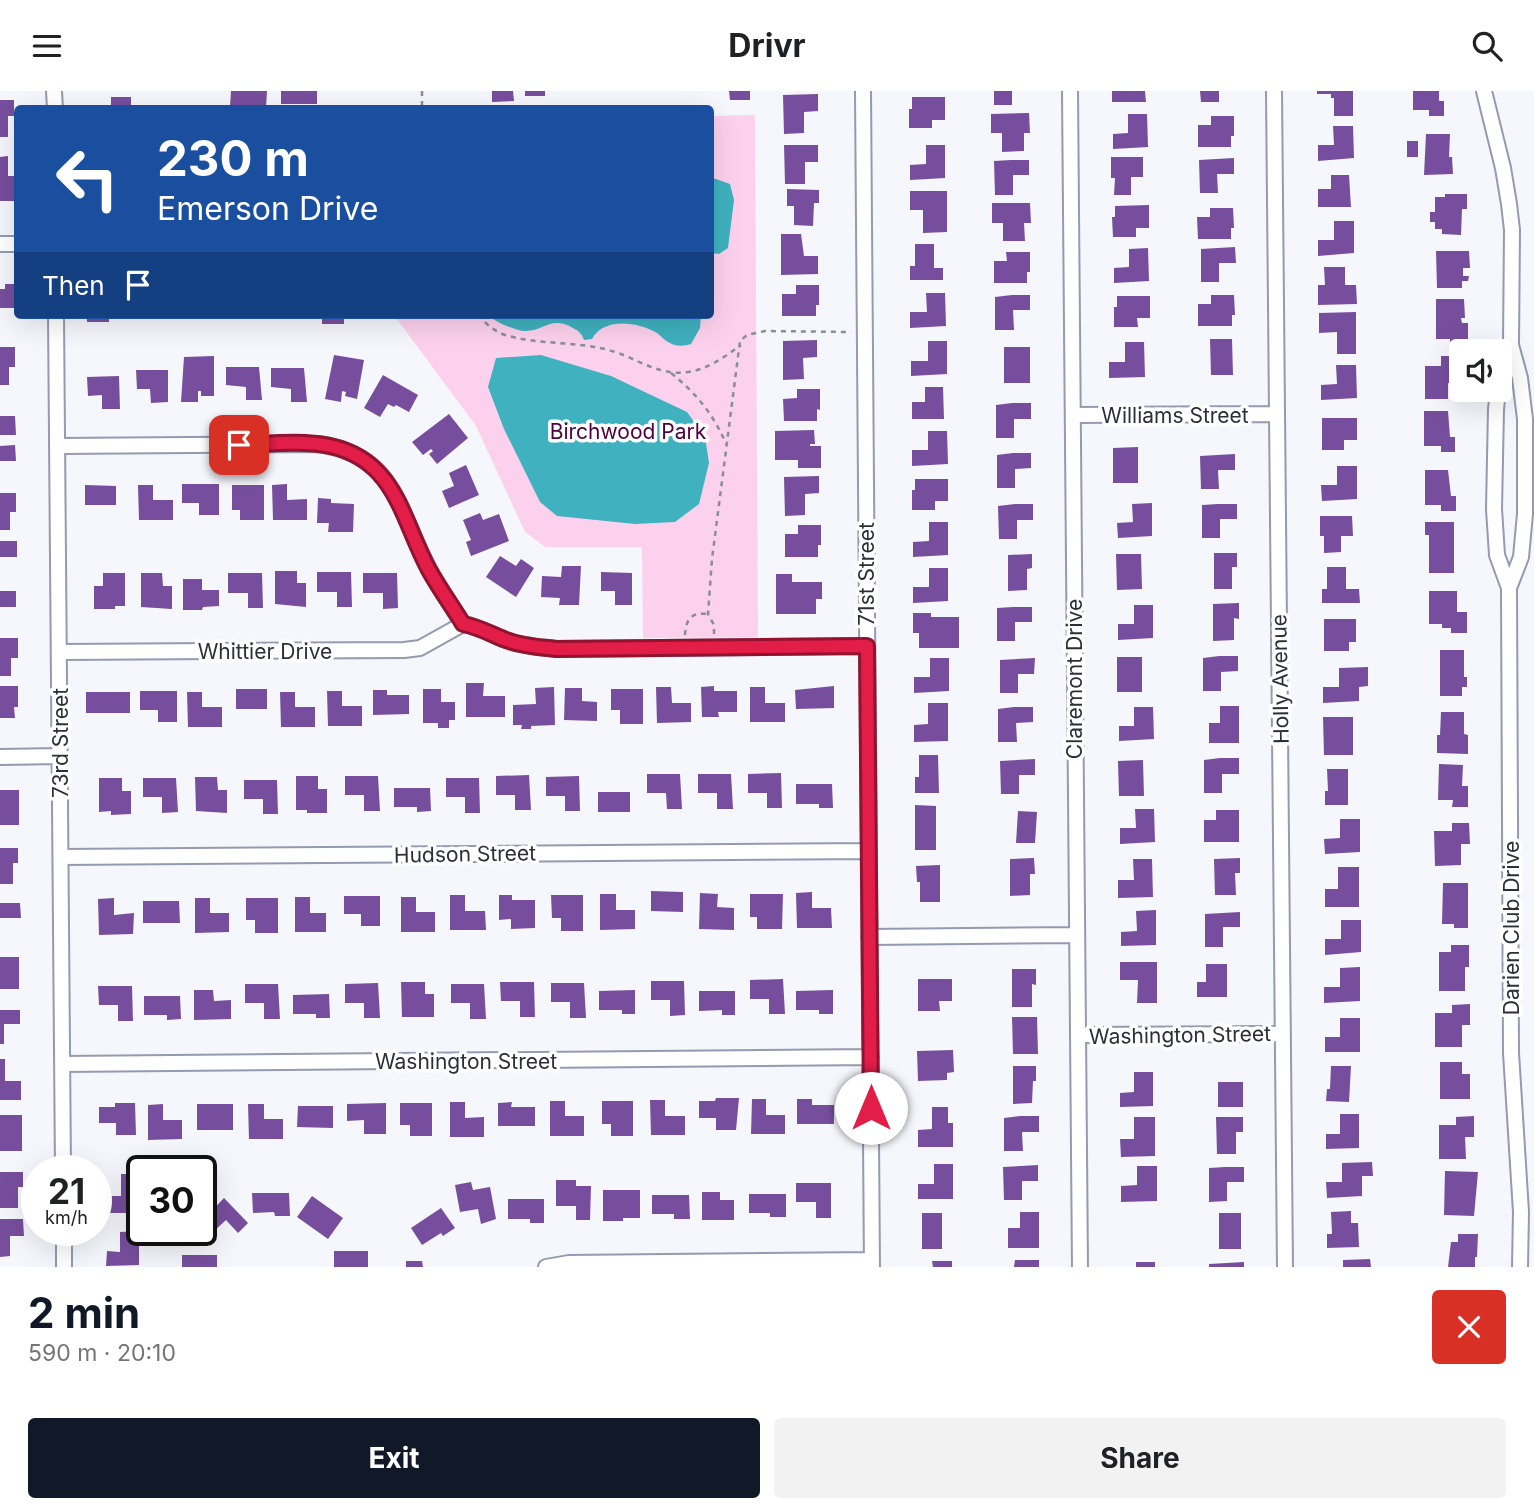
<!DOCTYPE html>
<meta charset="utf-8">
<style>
body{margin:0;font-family:Inter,sans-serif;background:#f2f2f2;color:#202124;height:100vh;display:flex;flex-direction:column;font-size:26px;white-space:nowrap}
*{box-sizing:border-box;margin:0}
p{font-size:23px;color:#757577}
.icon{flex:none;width:38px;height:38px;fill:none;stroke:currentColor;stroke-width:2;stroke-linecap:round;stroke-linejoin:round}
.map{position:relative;height:1176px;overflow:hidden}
.details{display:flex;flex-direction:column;background:#fff;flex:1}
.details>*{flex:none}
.hud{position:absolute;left:14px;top:14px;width:700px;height:214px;border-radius:7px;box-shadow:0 7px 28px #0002;background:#1a4fa0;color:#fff;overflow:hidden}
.fabs{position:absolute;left:1449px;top:248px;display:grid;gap:14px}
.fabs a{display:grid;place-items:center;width:63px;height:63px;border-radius:7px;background:#fff;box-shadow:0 7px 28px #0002;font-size:35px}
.speed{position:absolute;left:21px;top:1064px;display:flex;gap:14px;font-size:35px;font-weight:700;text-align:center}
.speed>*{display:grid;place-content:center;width:91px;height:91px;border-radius:50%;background:#fff;box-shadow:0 7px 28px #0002;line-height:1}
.speed small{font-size:18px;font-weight:400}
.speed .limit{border:4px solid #111;border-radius:10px;background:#fff;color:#111}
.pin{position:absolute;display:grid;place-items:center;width:60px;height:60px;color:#fff;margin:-30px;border-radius:14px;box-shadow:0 4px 10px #0006}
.me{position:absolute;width:77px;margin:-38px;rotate:0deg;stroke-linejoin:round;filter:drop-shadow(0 0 5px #0008)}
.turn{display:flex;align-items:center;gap:24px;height:147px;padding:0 28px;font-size:32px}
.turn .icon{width:91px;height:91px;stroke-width:2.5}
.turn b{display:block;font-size:49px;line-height:60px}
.then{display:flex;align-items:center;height:66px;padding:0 28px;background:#0003;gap:14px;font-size:26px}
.round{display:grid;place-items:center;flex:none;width:74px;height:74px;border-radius:7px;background:#f2f2f2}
.headline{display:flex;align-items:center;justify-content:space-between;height:119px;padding:0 28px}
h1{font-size:42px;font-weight:700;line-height:52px;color:#111827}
.primary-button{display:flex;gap:14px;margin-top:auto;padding:14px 28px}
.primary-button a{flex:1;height:80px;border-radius:7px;background:#111827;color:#fff;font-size:28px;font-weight:700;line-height:80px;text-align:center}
.primary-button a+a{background:#f2f2f2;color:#202124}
header{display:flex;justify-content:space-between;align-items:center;height:91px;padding:0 28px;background:#fff;font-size:32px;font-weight:700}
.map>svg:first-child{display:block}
.green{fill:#fcd1ed}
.water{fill:#3fb1bf}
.building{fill:#774e9d}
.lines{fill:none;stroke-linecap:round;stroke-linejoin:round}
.minor-casing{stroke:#949ab0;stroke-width:18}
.path{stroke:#8a8d94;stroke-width:2.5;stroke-dasharray:5 5;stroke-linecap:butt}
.minor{stroke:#fff;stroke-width:14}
.route-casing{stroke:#92132f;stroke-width:18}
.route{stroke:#e11d48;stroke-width:12}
.labels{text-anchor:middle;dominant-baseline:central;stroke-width:7;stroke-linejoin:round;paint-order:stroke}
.street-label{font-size:21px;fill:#2c2f38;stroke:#fff}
.park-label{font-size:21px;fill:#4f003f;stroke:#fff}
</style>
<header><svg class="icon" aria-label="menu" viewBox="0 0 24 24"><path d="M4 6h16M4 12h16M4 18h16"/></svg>Drivr<svg class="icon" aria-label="search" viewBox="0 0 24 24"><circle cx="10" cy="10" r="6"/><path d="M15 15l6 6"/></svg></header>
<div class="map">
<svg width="1534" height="1176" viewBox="0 0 1534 1176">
<rect width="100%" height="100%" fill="#f6f7fc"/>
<path class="green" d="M755,24L758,546L643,547L642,456H545L525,441L476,335L394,224H710L711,25Z"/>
<path class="water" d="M710,82L713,87L730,93L734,109L728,157L719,163L711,162Z
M488,224H701L700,237L691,253C684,255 677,256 670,252C665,250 661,245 657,242C638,231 604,226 592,248L584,249C582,243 579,240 573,237C550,224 544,241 524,240C514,239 495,231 488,224Z
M541,264L611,285L687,321L705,346L709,372L699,413L675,431L635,433L557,425L540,411L504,338L488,296L496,267Z"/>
<path class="building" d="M231,0H267L266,17L230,15Z
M281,0H317V13H281Z
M492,0H513L514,10L492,11Z
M525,0H545V5H525Z
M729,0H750V9H730Z
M994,0H1012V14H994Z
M1112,0H1145L1146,11H1112Z
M1200,0H1219V11H1201Z
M1317,0H1353V25H1334V7H1331V3H1317Z
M1413,0H1439V10H1444V25H1429V19H1413Z
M818,3V20L804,21V42L784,43L783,4Z
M111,6H131V18H111Z
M912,6H945V29H932V37H909V18H912Z
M0,9H14V25H8V46H0Z
M1029,22L1030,42H1024V60L1002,61V42H991V23Z
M1128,23H1147L1148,56L1113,58V43L1128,42Z
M1211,25H1234V45H1231V56H1198V34H1211Z
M1333,35H1353L1354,67L1318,70V54H1334Z
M1426,43H1450L1449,66H1452L1453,83L1424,84Z
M1407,50H1418V66H1407Z
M784,54H818V71H805V93H785Z
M926,54H945V87L910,89V74L926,73Z
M8,65V85H18V110H0V66Z
M1111,66H1143V86H1131V104H1114L1115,87H1111Z
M1234,67V83H1217L1218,102H1200L1199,69Z
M1011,69H1029V84H1013V104H995L994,70Z
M1331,84H1349L1351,116H1318V98H1331Z
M787,98L819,99V112H814L813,135L794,134V115H787Z
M910,100H947V141L923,142V119H910Z
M1445,103H1467V118H1462L1461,144L1442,143V138H1435V131H1430V121H1435V106H1445Z
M992,112H1030L1031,132H1024L1025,150H1003V132H992Z
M1149,114V137H1136V146H1113L1112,126H1115V115Z
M1210,117H1233L1234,137H1231V148H1198L1197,126H1210Z
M1334,130H1354V162L1318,165V149H1334Z
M781,143H801L804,165H818V183L781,184Z
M915,153H934V177H943V189H910V175H915Z
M1235,156L1236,172H1219V191H1201V158Z
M1148,157L1149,190L1114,192V177L1129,176V158Z
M1436,160H1469L1470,177H1463V185H1469L1468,190H1462V197H1437Z
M1006,161H1030V181H1027V192H994V170H1007Z
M1324,176H1345V194H1356L1357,213L1318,214V194H1325Z
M5,193H18V217H0V198H5Z
M796,194H819V214H816V225H782V203H796Z
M926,202H945L946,235L910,237V221H927Z
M1012,204H1030V219H1013L1014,239H995V206Z
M1211,204H1234L1235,224H1232V235H1198V213H1211Z
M1117,205H1150V227H1137L1138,236H1114V216H1117Z
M1436,208H1464L1465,227H1461L1462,232H1468V256H1450V248H1436Z
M1356,221V263H1337V241L1319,242V222Z
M87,224H109V231H87Z
M149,224H171V228H149Z
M196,224H218V228H196Z
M279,224H310V226L279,227Z
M322,224H344V233H322Z
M1210,248H1232L1233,284H1211Z
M817,249V266L803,267L804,288L783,289V250Z
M928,250H947V283L911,285V270H928Z
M1125,251H1144L1145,286L1109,287V271H1125Z
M0,256H15V276H9V294H0Z
M1004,256H1030V292H1004Z
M334,264L364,269L357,308L345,305L346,301L342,300L341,311L325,308Z
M214,265V305H201V300H198V311H181L184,266Z
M1441,265H1461V292H1448V308H1425V275H1441Z
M1336,274H1356L1357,307L1321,309V294L1337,293Z
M226,276H259L262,309H246V296L226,294Z
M271,277H304L307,311H291V298L271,296Z
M136,279H168V311L151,312L150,298H137Z
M383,284L418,304L409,321L396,314L394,316L388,313L380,326L364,317Z
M119,285L120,318H102V304L88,305L87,286Z
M925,296H943L944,328H912V311H925Z
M797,298H820V319L817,318V330H784L783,308L797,307Z
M1012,312H1031V328H1014V347H996V314Z
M1424,320H1448L1450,346H1455V361H1441V355H1424Z
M449,323L468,347L437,373L429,363L433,360L431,358L423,364L412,351Z
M0,325H15L16,344H0Z
M1322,327H1357V349H1344V359H1322Z
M814,339L815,353H810V355H821V377H798V369H775V340Z
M928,340H947L948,373L912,375V359H928Z
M15,354L16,370H0V355Z
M1138,356V392H1113V357Z
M1013,362H1031V377L1015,378V397H997V364Z
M1235,363V379H1218L1219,398H1201L1200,365Z
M466,374L479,404L449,417L442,400L454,395L449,382Z
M1337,375H1357V408L1322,410L1321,394H1337Z
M1425,379H1448L1451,405H1456V420H1441V414H1425Z
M819,385V402L805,403V424L785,425L784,386Z
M915,388H948V410H935V419H912V399H915Z
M182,393H219V424H199V412H182Z
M287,393V409L307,408V429H273L272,394Z
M85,394L116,395V414H85Z
M138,394H153V409H173V429H139Z
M232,394H264V429H240V419H232Z
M0,402H16V421H10V439H0Z
M318,407L331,408V412L354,413L353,441H328L329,432H317Z
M1152,412V445L1118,447L1117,432L1133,431L1132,413Z
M1015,413H1033V429H1017V448H999L998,415Z
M1218,413H1237V428H1220V447H1202V414Z
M480,422L483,429L499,423L509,450L471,465L466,451L471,449L463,429Z
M1320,425H1352L1353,445H1341V461L1324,462V445H1320Z
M929,431H948V464L913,466V451L929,450Z
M1425,431H1454V482H1429V444H1425Z
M798,434H821V454H818V466H785V443H798Z
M0,450H17V466H0Z
M1214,462H1237V476H1232V498H1214Z
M1032,463V477L1027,478V499L1008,500V464Z
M1116,463H1141L1142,498L1117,499Z
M500,465L516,475L521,468L534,477L516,506L486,486Z
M562,475H581L579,514H559L560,507L541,506L542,485L561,486Z
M1327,476H1346V498H1359L1360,512H1322V498H1327Z
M929,477H948V510L913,512V496H929Z
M275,480H297V492H306V516L275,513Z
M317,481H351L352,516H337V501H317Z
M601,481L632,482V514H615V500H601Z
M103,482H125V515H115V518H94V495H103Z
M141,482H162L163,495H172V518L141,516Z
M228,482H262L263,517H248V502H228Z
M363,482H397L398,517L383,518V502H363Z
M776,483H792V491H822V508H816V523H776Z
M183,488H202V499H219V515L203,516L202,519H183Z
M0,500H16V516H0Z
M1429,500H1457V521H1467V542H1451V537H1442V533H1429Z
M1239,512V528L1234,527V549L1213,550V513Z
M1134,514H1153V547L1118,549V533H1134Z
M1013,516H1032V531H1015V550H997V517Z
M913,522H931V526H959V557H919V542H913Z
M1324,528H1356V551H1349V560H1324Z
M0,547H18V567H11V585H0Z
M1440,559H1464V586H1467V596H1462V605H1440Z
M1219,565H1238V580L1221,581V600H1203V567Z
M1117,566H1142V601H1117Z
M930,567H949V600L914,602V586H930Z
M1035,567L1034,583H1018V602H1000V569Z
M1368,576V595L1359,596V610L1323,612V596H1339V577Z
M466,592H484L483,605H505V626H466Z
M0,595H18V616H14L15,627H0Z
M714,595V600H737V621H718L719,626H702L701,596Z
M834,595V617L796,618L795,599Z
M554,596L555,634L531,635V638H521L522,634H513V614L536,613L535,597Z
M656,596H671L672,612H691V631L657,632Z
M750,596H765V612H785V631H750Z
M565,597H582V610L597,611V630L564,629Z
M236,598H267V618H236Z
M423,598H441V611H455V629H449V637H438V632H423Z
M611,598H643V633H620V619H611Z
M373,599H387V604H409V623L373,624Z
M140,600H177V631H158V619H140Z
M327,600H342V615H362V635H328Z
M86,601H130V622H86Z
M187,601H202V616H222V636H188Z
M280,601H295V616H315V636H281Z
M928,612H948V650L914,651V634L928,633Z
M1220,615H1239V652H1209V632H1220Z
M1014,616H1033V631L1016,632L1017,651H998V618Z
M1134,616H1153L1154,648L1119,650V635H1134Z
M1441,621H1464V643L1468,644V663L1437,662V644H1440Z
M1323,626H1353V664H1324Z
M919,664H938L939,702H915V686H919Z
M1220,667H1239V683H1222V702H1204V669Z
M1035,668V684H1019V703H1001L1000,670Z
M1143,669L1144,705H1119L1118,670Z
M1439,673L1463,674L1462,695H1468V716H1452L1453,709H1438Z
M1327,678H1348V714H1325V700H1328Z
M781,682L782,717H767V702H748V683Z
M647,683H680L682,718H667L666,702H647Z
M698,683H731L733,718H717V702H698Z
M529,684L531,719H515V704H496V685Z
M296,685H318V698H327V722H307V719H296Z
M345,685H378L380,720H364V704H345Z
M579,685L580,720H565V705H546V686Z
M195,686H217L218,699H227V722L196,720Z
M99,687H122V700H131V723L111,724V720L99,721Z
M143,687H176L178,721L162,722V706H143Z
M446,687H479L480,722H465V706H446Z
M244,689H277L278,723H263V708H244Z
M796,693H832L833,717H819V713H796Z
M394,697H430L431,720L417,721V716H394Z
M0,699H19V734H0Z
M598,701H630V721H598Z
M915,714L936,715V759H915Z
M1135,718H1154L1155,751L1120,753V737H1136Z
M1216,719H1239V751H1204V729H1216Z
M1018,720L1037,721L1035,752H1016Z
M1340,728H1360V761L1325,763L1324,748L1340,747Z
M1452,732H1469L1470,753H1461V774L1435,775L1434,740H1452Z
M0,757H18V772H13V793H0Z
M1034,767L1035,783H1030V804L1010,805V768Z
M1240,767V782H1235L1236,804H1215L1214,768Z
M1133,768H1152L1153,806L1118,807V789H1134Z
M940,774V811H920V791H917L916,775Z
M1338,776H1359V816H1325V798H1338Z
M1443,792H1468V837H1454V833H1442Z
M651,800L683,801V821L651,820Z
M812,801V817H831L832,837H797L796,802Z
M700,802L718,803L717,816L734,817V839L699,838Z
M600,803H616V819H635V838L600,839Z
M750,803H783L782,838H757V826H750Z
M450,804H465V820H485L486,839H450Z
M499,804H512V809H535V837L511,838V828L499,829Z
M551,804H583V840H561V827H552Z
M344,805H380V835H361V823H344Z
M295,806H310V822H326V841H295Z
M401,806H416V821H435V841H401Z
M114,807V824L134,822L133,843L99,844L98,808Z
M195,807H210V822H229V841L195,842Z
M246,807H278V842H255V829H246Z
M143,810H179L180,832H143Z
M0,812H20L21,827H0Z
M1156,819V854L1121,855V841L1137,840L1136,820Z
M1240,821V836H1223V856H1205V823Z
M1341,829H1361V861L1325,864V848H1341Z
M1451,854H1469V876H1465V900H1439V861H1451Z
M0,866H19V898H0Z
M1120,871H1157V912H1137L1138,889H1120Z
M1206,873H1227V906H1197V891H1206Z
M1360,876V910L1324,912V896H1340V877Z
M1012,878H1036V894L1032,893V916H1012Z
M783,888L785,923H769V908H750V889Z
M918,888H952V910H939L940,920H918Z
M651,890H684L685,924L670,925V909H651Z
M401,891H425V903H434V926H402Z
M500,891H534L535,926H520V910H501Z
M378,892L380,927H364V912H345V893Z
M551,892H584L586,927H570V911H551Z
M245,893H278L280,928H264V912H245Z
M451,893H484L486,928H470V912H451Z
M98,895H132L133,930H118V914H99Z
M194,899H213L214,910L231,909V928L194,929Z
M635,899V923H622V919H599V900Z
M833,899V923H819V919H796V900Z
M699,900H735V924H722V919L699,920Z
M329,903L330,927H316V923H293V904Z
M144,905H180L181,928L167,929V924H144Z
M1470,913V934H1462V956H1435V922H1452V914Z
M0,919H20V933H4V953H0Z
M1012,926H1037L1038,963H1013Z
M1340,927H1360V961H1325V946H1340Z
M953,959L954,981L947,982V989L918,990L917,960Z
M0,968H5V990H21V1009H0Z
M1440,971H1462V983H1470V1008H1440Z
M1013,975H1036V990H1033L1032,1012L1013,1013Z
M1331,975H1351L1349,1011L1326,1010L1327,998H1330Z
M1134,981H1153V1015L1120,1016V1002L1134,1001Z
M1218,991H1243V1016H1218Z
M716,1007H739L736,1039H716V1027H699V1010H715Z
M752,1008H766V1024H785V1043H751Z
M797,1008H812V1014H834V1033H797Z
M650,1009H665V1025H685V1044H651Z
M550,1010H565V1025H584V1045H550Z
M602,1010H633V1045H611V1033H602Z
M450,1011H465V1027L484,1026V1046H450Z
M512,1011L511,1016H535V1035H498V1012Z
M115,1012H135L136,1044H116V1032H99V1016H115Z
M386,1012V1043H364V1029L347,1030V1013Z
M400,1012H432V1045H410V1034H400Z
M163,1013V1029H182V1048L148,1049V1014Z
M197,1013H233V1039H197Z
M248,1013H264V1028H283V1048H249Z
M298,1015H333V1037L297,1036Z
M932,1016H948V1032H953V1056H918V1039L932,1038Z
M1340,1023H1359V1057L1326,1058V1043H1340Z
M0,1024H22V1060H0Z
M1020,1025H1039V1041H1022L1023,1060H1004V1027Z
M1474,1025V1046H1465L1466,1068H1439V1034H1456V1026Z
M1134,1026H1155V1065L1121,1066L1120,1048H1134Z
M1216,1026H1243V1041H1236V1063H1217Z
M1372,1071L1373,1085H1362V1105L1327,1107L1326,1091H1342V1072Z
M934,1073H953V1108H918V1093H934Z
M1038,1074V1090H1022V1109H1004L1003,1076Z
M1137,1075H1157V1110L1121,1111V1095L1137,1094Z
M1225,1076H1244V1091H1227V1110L1209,1111V1077Z
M1445,1080L1478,1081L1474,1125L1444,1124Z
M0,1081H23V1096H18V1117H0Z
M121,1083H141V1122H107V1105H121Z
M556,1089H576V1095H591L590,1129H576V1115H556Z
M471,1091L473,1099L490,1096L496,1128L481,1133L478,1118L460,1121L455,1094Z
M796,1092H831V1127H816V1111H796Z
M603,1099H640V1127H623V1130H603Z
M702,1101H720V1109H734V1129H702Z
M252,1102H289L290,1125H275L274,1121L253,1122Z
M749,1103H786V1126H770V1122H749Z
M652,1104H689L690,1128H674V1123H652Z
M312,1105L343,1127L328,1148L297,1126Z
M224,1107L248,1132L238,1142L226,1129L212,1142L201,1131Z
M508,1108H544V1132H530V1128H508Z
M441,1117L455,1137L443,1145L441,1142L422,1154L411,1137Z
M1351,1120V1132H1358L1359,1156L1327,1157V1143H1332L1331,1121Z
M1020,1121H1039V1157H1008V1137H1020Z
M922,1122H942V1158H922Z
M1219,1122H1241V1158H1219Z
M0,1128H23L24,1145H10V1165L0,1166Z
M139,1140V1174L106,1175L107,1160L120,1161V1141Z
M1458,1143H1478L1477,1166H1475V1176H1448L1451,1151H1458Z
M334,1160H368V1176H334Z
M182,1164H217V1176H182Z
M1370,1168L1371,1176H1343V1169Z
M1015,1169H1039V1176H1014Z
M406,1170H422L423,1176H406Z
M932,1170H952V1176H933Z
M1136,1171H1155V1176H1136Z
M1244,1171V1176H1209V1173Z"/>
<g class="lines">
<g class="minor-casing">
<path id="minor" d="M54,0L55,18
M863,0L872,1176
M1070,0L1080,1176
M1274,0L1285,1176
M1484,0L1503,77L1509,113L1512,139L1511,254L1520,287L1525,328V423L1521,466L1509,497
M0,153H18
M56,224L63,1080
M1500,289L1511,254
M1498,299L1496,318L1494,418L1497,464L1509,497L1511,962L1521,1121L1520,1176
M1073,324L1277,323
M57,355L318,353C397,364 398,421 429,478C439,497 452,515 463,533C479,536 491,543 506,549C522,555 539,556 556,558L867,555
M60,561L404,559L420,557L463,533
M0,666L60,665
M61,766L868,760
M869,846L1077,844
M1078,944L1283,943
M62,973L871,966
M64,1139V1176
M546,1176L569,1172L872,1169"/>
</g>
<path class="path" d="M422,0V18
M478,224C487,234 496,242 509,245C546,255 584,249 621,263C643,272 664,285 688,281C709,278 724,266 741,254
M671,282C696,302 714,324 726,353
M714,543V534L708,523L712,468L740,250L747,244L765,240L851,241
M685,544C686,528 691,521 708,523"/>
<use href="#minor" class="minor"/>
</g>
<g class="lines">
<g class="route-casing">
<path id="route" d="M239,354C268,353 302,349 330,355C396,369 402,429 429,479C439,497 452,515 463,533C479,536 491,543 506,549C522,555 539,556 556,558L867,555L871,1017"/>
</g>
<use href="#route" class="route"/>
</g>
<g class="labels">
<g class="street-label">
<text x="1175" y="324">Williams Street</text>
<text transform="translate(866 483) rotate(-90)">71st Street</text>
<text x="265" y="560">Whittier Drive</text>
<text transform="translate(1074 588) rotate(-90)">Claremont Drive</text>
<text transform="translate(1280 588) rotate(-91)">Holly Avenue</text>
<text transform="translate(60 652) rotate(-90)">73rd Street</text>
<text transform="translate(465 763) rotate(-1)">Hudson Street</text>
<text transform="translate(1511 837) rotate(-90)">Darien Club Drive</text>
<text transform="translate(1180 944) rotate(-1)">Washington Street</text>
<text x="466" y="970">Washington Street</text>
</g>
<g class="park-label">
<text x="628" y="340">Birchwood Park</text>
</g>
</g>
</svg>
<div class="fabs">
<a><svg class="icon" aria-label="sound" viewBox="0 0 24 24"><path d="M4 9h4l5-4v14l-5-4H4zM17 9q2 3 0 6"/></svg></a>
</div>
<div class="speed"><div>21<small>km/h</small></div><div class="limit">30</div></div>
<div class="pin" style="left:239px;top:354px;background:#d93025"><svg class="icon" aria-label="arrive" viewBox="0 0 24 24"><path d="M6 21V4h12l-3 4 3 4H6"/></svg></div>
<svg class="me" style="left:871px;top:1017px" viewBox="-20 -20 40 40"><circle r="19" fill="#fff"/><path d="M0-13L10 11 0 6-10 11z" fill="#e11d48"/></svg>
<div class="hud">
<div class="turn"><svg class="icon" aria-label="left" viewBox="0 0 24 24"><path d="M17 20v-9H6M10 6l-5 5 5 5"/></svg><div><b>230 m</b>Emerson Drive</div></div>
<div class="then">Then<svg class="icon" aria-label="arrive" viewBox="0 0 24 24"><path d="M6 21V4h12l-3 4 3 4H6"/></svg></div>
</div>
</div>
<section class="details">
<div class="headline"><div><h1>2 min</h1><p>590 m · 20:10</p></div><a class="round" style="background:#d93025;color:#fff"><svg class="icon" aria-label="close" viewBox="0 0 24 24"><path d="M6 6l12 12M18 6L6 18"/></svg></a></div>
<div class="primary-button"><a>Exit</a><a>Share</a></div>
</section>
